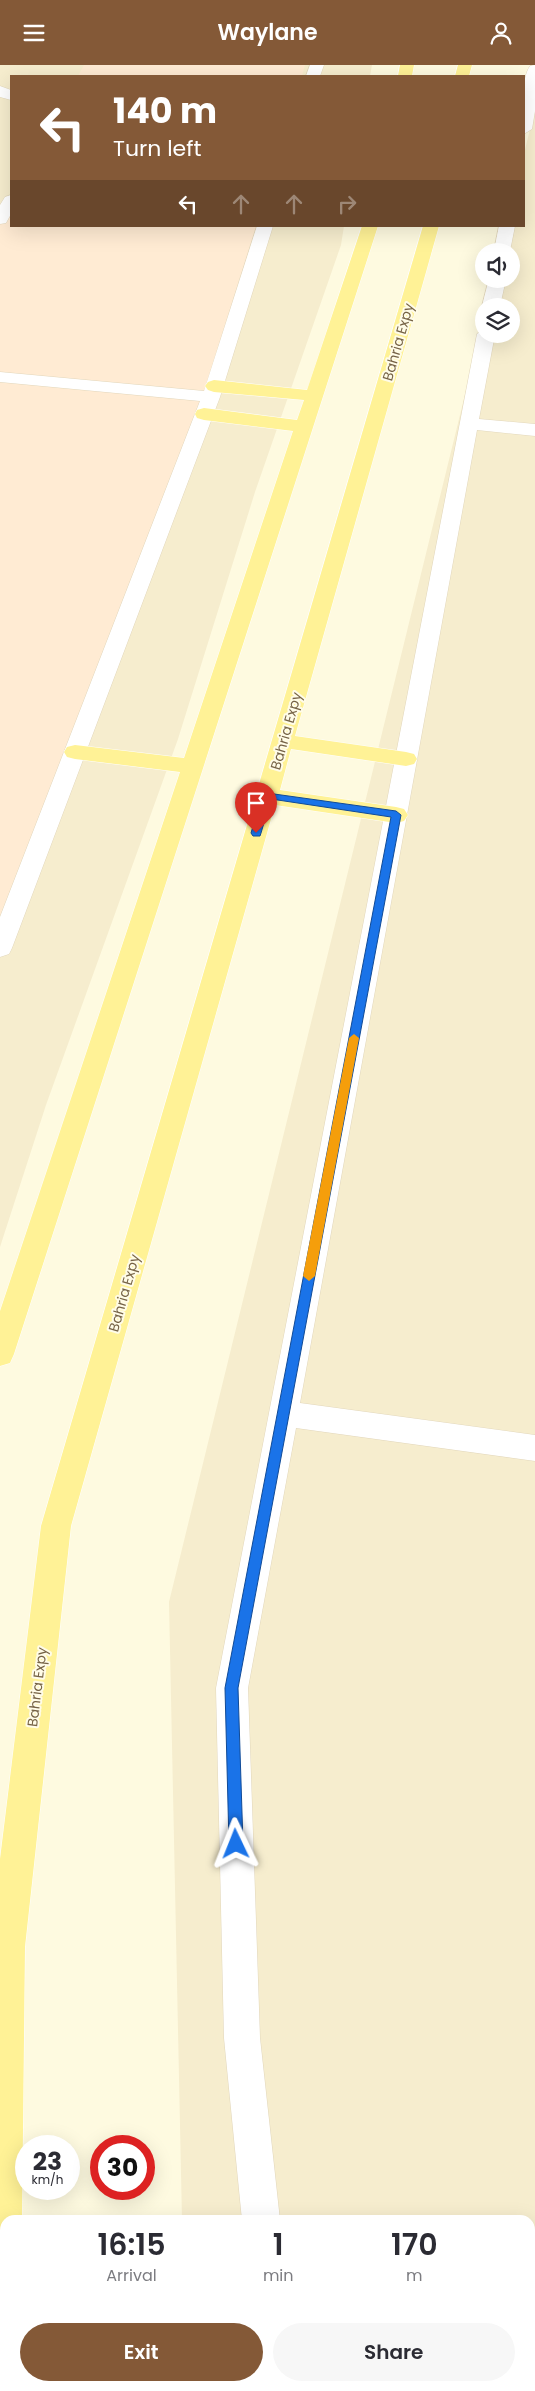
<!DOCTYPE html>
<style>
body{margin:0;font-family:Poppins,sans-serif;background:#f7f7f7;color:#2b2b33;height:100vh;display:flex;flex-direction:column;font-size:19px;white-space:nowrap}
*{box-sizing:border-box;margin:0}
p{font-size:16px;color:#7c7c81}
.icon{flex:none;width:28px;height:28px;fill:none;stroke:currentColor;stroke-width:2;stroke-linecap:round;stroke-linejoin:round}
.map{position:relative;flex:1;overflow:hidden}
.details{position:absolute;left:0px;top:2150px;width:535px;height:176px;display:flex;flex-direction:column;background:#fff;border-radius:15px 15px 0 0;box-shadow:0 5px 20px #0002}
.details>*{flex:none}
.guide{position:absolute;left:10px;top:10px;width:515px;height:152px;border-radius:0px;box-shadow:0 5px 20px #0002;background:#845937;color:#fff;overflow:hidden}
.controls{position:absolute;left:475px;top:178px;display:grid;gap:10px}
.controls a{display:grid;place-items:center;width:45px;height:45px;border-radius:50%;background:#fff;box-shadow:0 5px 20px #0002;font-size:25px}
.speed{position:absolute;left:15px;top:2070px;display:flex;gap:10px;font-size:25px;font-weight:700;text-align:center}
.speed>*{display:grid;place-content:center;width:65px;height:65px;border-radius:50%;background:#fff;box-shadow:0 5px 20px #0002;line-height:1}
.speed small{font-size:12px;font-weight:400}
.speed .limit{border:8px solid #d22;background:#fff;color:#111}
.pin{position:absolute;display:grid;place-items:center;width:42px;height:42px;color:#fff;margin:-51px -21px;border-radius:50% 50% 50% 0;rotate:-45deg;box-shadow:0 0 5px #0007}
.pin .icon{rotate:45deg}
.me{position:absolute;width:55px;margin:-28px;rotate:358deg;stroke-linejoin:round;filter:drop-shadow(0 0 4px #0008)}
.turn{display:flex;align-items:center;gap:18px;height:105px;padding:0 20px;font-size:22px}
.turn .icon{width:65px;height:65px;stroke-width:2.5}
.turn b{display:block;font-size:35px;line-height:42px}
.lanes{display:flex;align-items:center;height:48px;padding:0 20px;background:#0003;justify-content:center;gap:25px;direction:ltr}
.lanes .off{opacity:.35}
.eta{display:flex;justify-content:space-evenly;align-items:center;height:85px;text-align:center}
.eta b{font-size:30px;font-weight:600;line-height:35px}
.button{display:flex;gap:10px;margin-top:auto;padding:10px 20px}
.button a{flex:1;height:58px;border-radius:30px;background:#845937;color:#fff;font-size:20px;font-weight:600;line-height:58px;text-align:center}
.button a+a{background:#f7f7f7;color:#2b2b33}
header{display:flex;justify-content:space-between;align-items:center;height:65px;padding:0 20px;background:#845937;color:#fff;font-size:22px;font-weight:600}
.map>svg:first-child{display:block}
.residential{fill:#f6edce}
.commercial{fill:#ffebd3}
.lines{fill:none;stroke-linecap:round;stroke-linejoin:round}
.minor-casing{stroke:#e2d7bc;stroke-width:1}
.major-casing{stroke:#fff;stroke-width:1}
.minor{fill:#fff;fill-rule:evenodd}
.major{fill:#fff296;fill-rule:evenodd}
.route{fill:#1a73e8;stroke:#114b97}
.slow{fill:#f59e0b}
.labels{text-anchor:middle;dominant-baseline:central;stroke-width:4;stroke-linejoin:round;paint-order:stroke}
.street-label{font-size:14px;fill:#766346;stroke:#fffce8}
</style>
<header><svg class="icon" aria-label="menu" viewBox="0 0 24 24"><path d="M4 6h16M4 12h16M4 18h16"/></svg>Waylane<svg class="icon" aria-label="person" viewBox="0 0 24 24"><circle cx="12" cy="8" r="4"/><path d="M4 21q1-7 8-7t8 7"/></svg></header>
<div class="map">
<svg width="535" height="2326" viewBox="0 0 535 2326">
<rect width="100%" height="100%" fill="#fefae0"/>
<path class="residential" d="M0,0H372L370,11H11V161H344L341,180L255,427L178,674L46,1040L0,1182Z
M535,43V2326H185V2321H530V2155H182L169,1537L484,252V269H511V241H486L493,214H511V186H500L506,161H524V89Z"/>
<path class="commercial" d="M84,0H305L302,11H78Z
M11,131V161H268L0,881V152Z"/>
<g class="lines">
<g class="minor-casing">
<path id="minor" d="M310,0H324L320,11H306Z
M535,0V46L532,64L524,69C523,52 520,15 530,1Z
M0,21L11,25V35L0,32Z
M11,130V149L6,158L0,159V140L5,132Z
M257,161H273L220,332L12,883L9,889L0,892V852L200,336L0,317V307L204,326Z
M499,161H515L510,186H494Z
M489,214H506L500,241H484V243L482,241Z
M484,264V269H495L479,354L535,359V371L477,365L300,1338L535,1370V1396L296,1363L248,1623L260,1973L280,2155H242L224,1973L216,1623L477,269Z
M258,2321H298L299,2326H259Z"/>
</g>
<g class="major-casing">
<path id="major" d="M400,0H414L412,11H398Z
M458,0H472L469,11H455Z
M362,161H378L14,1289L10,1298L0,1301V1246L180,707L75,694L67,692L64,687L67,682L75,680L184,693L293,366L204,355L197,353L195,349L197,345L204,343L297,355L304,335L214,327L208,325L205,321L208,317L214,315L307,325Z
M423,161H439L295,671L406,687L414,689L417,694L414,699L406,701L291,684L280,725L396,742L404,744L408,750L404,756L396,758L275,740L71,1461L25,1882L22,2155H5V2321H25V2326H0V1794L41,1461Z"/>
</g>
<use href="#minor" class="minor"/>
<use href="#major" class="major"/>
</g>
<path class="route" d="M267,728L396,746L401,750L238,1623L243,1779L241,1784L236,1786L231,1784L229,1779L225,1623L391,752L271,734L261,768L260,771H253L251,768L262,731Z"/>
<path class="slow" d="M354,969L359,973L315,1211L309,1216L303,1211L349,973Z"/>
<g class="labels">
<g class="street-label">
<text transform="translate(398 277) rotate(-74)">Bahria Expy</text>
<text transform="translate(286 666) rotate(-74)">Bahria Expy</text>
<text transform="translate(124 1228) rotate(-74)">Bahria Expy</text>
<text transform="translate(37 1622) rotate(-83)">Bahria Expy</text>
</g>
</g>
</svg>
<div class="controls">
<a><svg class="icon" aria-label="sound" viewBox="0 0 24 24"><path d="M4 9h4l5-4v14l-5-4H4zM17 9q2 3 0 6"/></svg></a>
<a><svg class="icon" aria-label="layers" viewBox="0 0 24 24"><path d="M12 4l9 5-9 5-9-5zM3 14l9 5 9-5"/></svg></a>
</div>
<div class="speed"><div>23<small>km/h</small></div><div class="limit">30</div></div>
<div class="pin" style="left:256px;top:768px;background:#d93025"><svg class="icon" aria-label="arrive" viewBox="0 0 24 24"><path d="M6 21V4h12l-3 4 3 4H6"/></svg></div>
<svg class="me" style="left:236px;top:1779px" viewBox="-20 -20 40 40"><path d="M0-17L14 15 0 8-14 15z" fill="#1a73e8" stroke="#fff" stroke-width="4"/></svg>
<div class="guide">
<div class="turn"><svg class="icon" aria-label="left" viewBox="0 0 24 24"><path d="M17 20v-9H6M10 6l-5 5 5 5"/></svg><div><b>140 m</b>Turn left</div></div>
<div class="lanes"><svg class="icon" aria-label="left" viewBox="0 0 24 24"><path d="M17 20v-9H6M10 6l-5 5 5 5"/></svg><svg class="icon off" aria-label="ahead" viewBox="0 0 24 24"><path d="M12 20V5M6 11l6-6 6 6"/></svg><svg class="icon off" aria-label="ahead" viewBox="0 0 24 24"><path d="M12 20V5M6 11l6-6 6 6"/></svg><svg class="icon off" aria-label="right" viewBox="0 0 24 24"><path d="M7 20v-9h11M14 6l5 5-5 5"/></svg></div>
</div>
<section class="details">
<div class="eta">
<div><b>16:15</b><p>Arrival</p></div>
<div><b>1</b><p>min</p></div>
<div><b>170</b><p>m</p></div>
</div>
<div class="button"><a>Exit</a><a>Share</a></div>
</section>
</div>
